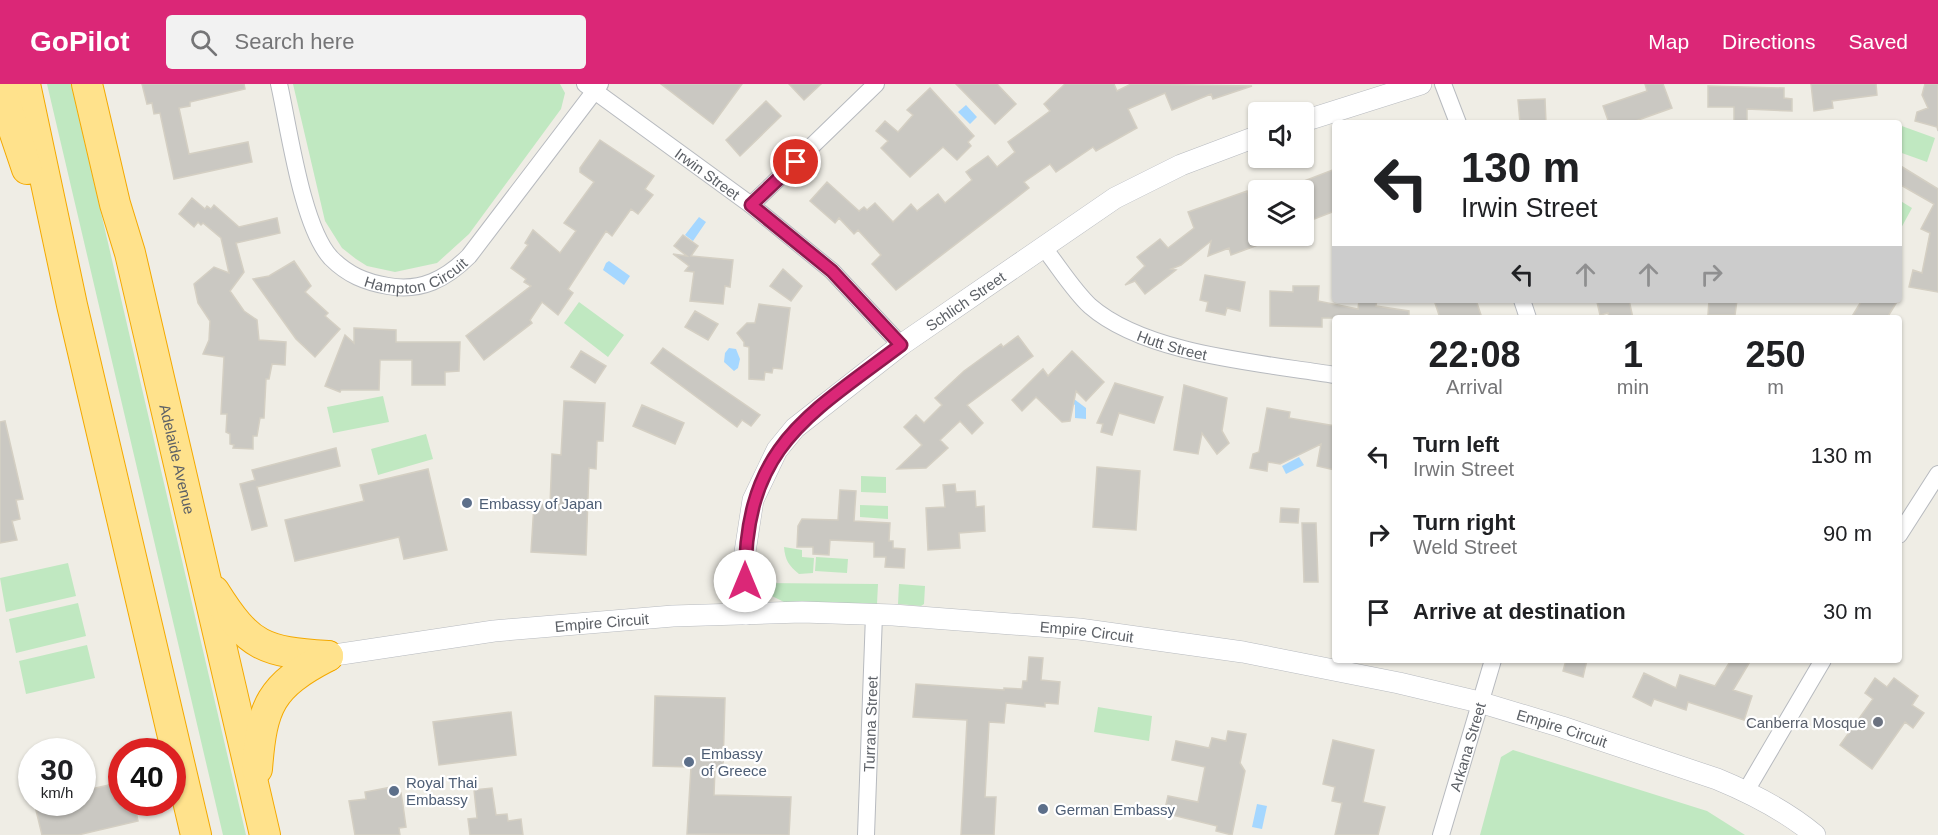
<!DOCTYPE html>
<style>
body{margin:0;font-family:Helvetica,sans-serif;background:#f2f2f2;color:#202124;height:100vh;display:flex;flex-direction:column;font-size:22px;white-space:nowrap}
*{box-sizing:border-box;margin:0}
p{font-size:20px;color:#757577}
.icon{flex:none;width:33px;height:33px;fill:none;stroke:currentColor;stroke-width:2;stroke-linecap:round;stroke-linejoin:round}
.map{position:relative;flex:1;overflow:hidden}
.sheet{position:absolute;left:1332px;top:231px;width:570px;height:348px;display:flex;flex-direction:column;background:#fff;border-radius:6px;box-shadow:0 2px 4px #0004}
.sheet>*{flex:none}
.guide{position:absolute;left:1332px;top:36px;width:570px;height:183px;border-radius:6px;box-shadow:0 2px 4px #0004;background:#fff;color:#202124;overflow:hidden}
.fabs{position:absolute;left:1248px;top:18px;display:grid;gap:12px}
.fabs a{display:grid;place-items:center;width:66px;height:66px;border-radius:6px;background:#fff;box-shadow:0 2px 4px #0004;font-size:30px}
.speed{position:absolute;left:18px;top:654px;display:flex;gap:12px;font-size:30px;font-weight:700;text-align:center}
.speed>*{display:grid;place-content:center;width:78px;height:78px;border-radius:50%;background:#fff;box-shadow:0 2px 4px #0004;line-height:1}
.speed small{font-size:15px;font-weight:400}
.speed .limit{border:9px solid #d22;background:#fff;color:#111}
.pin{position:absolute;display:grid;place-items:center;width:51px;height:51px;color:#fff;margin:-26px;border:3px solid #fff;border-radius:50%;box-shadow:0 2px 6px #0007}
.me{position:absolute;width:66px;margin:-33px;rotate:0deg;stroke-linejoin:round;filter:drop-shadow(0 0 4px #0008)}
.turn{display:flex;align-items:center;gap:21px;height:126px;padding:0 30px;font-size:27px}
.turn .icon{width:78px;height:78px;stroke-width:2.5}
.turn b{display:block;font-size:42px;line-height:51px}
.lanes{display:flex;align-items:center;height:57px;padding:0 30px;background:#0003;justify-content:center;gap:30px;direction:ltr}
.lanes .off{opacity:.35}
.eta{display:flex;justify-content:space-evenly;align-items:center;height:102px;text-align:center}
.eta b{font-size:36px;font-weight:700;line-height:42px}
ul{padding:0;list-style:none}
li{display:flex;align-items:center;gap:18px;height:78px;padding:0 30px}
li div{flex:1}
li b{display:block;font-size:22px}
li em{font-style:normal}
header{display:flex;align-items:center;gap:36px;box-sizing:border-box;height:84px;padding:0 30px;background:#db2777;color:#fff}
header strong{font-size:28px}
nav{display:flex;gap:33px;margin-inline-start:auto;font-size:21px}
.search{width:420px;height:54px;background:#f2f2f2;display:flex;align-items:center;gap:15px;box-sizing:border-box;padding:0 21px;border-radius:6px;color:#757577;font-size:22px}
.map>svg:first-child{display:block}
.green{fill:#c0e8c1}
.water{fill:#a5d7ff}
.building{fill:#cac8c2;stroke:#d4cfc3;stroke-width:1.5}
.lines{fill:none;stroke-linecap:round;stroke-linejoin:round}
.minor-casing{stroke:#b7babf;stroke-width:18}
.tertiary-casing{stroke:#b7babf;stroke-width:22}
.motorway-casing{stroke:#f4a900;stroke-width:32}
.minor{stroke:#fff;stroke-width:16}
.tertiary{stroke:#fff;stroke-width:21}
.motorway{stroke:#ffe28c;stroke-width:30}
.route-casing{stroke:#8e194d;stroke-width:15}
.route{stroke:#db2777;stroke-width:10}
.service-dot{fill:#5c6f8a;stroke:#fff;stroke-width:2}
.worship-dot{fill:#6b7280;stroke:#fff;stroke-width:2}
.labels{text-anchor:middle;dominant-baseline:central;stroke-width:4.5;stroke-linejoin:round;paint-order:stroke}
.street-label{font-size:15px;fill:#5c6066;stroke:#fff}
.service-label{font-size:15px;fill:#4e5e75;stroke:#fff;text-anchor:start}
.worship-label{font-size:15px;fill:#5b616d;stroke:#fff;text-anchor:end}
</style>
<header>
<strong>GoPilot</strong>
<div class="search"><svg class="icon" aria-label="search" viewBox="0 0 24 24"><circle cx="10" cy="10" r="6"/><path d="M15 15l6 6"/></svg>Search here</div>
<nav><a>Map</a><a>Directions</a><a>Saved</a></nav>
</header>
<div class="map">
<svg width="1938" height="751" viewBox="0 0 1938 751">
<rect width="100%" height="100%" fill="#efede5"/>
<path class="green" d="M47,0H71L246,751H223Z
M293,0H560L565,9L561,25L469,150L437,179L395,188L367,182L356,175L342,164L325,137Z
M1899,41L1935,54L1927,78L1899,68Z
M1899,116L1912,124L1900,146L1899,145Z
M579,218L624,251L608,273L564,239Z
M383,312L389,338L333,349L327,323Z
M426,350L433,375L378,391L371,365Z
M861,392L886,393V409L861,408Z
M860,421L888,422V435L860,433Z
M784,463L802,466V473L814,474L813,489L799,490C789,482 785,476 784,463Z
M816,473L848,475L847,489L815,487Z
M68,479L76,512L6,528L0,494Z
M761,499L878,500L877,520L786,519L768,510Z
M899,500L925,502L924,520L921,522L898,520Z
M78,519L86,552L16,569L9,535Z
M87,561L95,594L26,610L19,577Z
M1098,623L1152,632L1149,657L1094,648Z
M1513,666L1707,727L1745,751H1480L1501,673Z"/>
<path class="water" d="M966,21L977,33L970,40L958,28Z
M699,133L706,138L693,157L685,151Z
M609,177L630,192L624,201L603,186L606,179Z
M729,264L736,265L740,275L738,284L734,287L724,278L725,269Z
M1074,315L1086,324V335L1075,334V321L1071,318Z
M1299,373L1304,381L1286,390L1282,382Z
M1257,720L1267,722L1262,745L1252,743Z"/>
<path class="building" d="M142,0H244L245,5L190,18V22L179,24L189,70L248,58L252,78L174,95L160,29L154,30L152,19L147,20Z
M661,0H742L713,40Z
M789,0H821L804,16Z
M956,0H997L1016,20L995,40Z
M1065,0H1114L1117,7L1131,0L1252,2L1213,15L1211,10L1172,26L1165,9L1128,25L1137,44L1096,67L1093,63L1056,88L1050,80L1024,98L1029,104L896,206L872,180L881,171L858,146L854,150L839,134L835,139L810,117L827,98L859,127L864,123L867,126L875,119L893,138L911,120L917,127L938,110L945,119L972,96L966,88L988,72L997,83L1015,68L1008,58L1050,27L1044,20Z
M1645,0H1663L1672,24L1630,39H1609L1603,22L1647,7Z
M1811,0H1876L1877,11L1832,17L1833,24L1814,27Z
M1925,0H1938V47L1937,43L1915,37L1917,28L1928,24L1922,11Z
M1708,2L1784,4V14L1792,15V27L1747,25V39H1734V23H1708Z
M930,4L974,52L968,58L971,62L957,76L943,63L910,93L881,64L888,57L876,47L885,37L898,48L913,31L907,26Z
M1545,15L1546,39H1520L1518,16Z
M766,17L781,32L740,72L726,56Z
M600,56L654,92L645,105L653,111L638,130L631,125L612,152L606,147L568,205L573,209L558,231L542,218L530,236L532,239L484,276L466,252L531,202L524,198L526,195L511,184L528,161L525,159L533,146L560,169L576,147L564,139L594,98L580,88V84Z
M1899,81L1938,105V208L1909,203L1913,186L1922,189L1930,149L1921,145L1934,120L1899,100Z
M1335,85V127L1304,139V97Z
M1247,107L1249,114L1258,111V161L1231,171L1229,164L1208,172L1211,157L1181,181L1171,185L1176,186L1145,210L1135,197L1125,201L1145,182L1137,173L1160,155L1168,164L1194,144L1188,128Z
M192,114L205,125L207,122L211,125L214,121L239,143L277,134L280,149L236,159L244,188L230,207L244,227L257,236L259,256L286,258L285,281L272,280L269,295H266L264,334H260L257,352H253V365L233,364L234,361L230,360V350L226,348L227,330H221L224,273L203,270L209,256L210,237L198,219L194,200L214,183L229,189L221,154L203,139L201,141L198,138L194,143L179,130Z
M683,151L698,162L691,172L733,176L730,203L725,202L723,220L690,217L694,188L685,187L689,182L673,170L687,172L674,162Z
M294,177L311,202L305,208L328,229L325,232L340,245L315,273L296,255L253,195L269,192Z
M783,185L802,202L791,217L770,202Z
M1205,191L1245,198L1240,227L1227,224L1225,231L1206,227L1208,218L1200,216Z
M1293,202H1319L1318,217L1358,225L1359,216H1377L1376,222L1409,227V234H1322V243L1270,242V207L1293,208Z
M1434,216H1476L1482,234H1440Z
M1604,216H1629L1633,234H1609L1608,229L1600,231L1597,218Z
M1709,216H1737L1735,231H1708Z
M1862,216H1898L1887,234H1851Z
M759,220L790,224L782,285L773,284L772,289L765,288L764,296L749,295V263L744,262V258L737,249L747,239H755Z
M695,227L718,240L708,256L685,243Z
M354,244L396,246V258H460L459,287L445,288V301H412V276H380L379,306H341L340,308L325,302L345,251L354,259Z
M1018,252L1033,272L967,321L983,339L972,350L960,337L940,356L948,364L926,384L897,385L922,361L904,343L916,331L924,339L942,321L935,314L964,287L1001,260L1003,263Z
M663,264L760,331L751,342L742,336L737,343L651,279Z
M581,267L606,282L595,299L571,283Z
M1072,267L1104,298L1086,317L1076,307L1070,337L1062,338L1036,313L1022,327L1012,316L1043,285L1048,292Z
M1115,299L1163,313L1154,339L1119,329L1112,351L1101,348L1103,340L1097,339Z
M1184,301L1227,314L1222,347L1229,359L1217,370L1202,349L1198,370L1174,366Z
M564,317L605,319L603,357H597L596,385L589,384L586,471L531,468L534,420L550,421L552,370L561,371Z
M642,321L684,339L675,360L633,342Z
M1267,324L1290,328L1289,334L1335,342V386L1317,382L1321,360L1280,380L1268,378L1267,387L1250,384L1253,370L1259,368Z
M5,337L23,415L16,416L20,435L12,437L17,456L0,459V338Z
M336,364L340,382L257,403L267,442L252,446L240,400L255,396L252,386Z
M1097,383L1140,387L1136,446L1093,443Z
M428,385L447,466L404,475L399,453L295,477L285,436L364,417L360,401Z
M955,400L956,408L975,407L976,423L984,422L985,447L959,449L960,464L928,466L926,424L945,423L943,401Z
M840,406L856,407L854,437L890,439L889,457H893V464L905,465L904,484L885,483L886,473H874V458L830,456L829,471L813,470V463H797L798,442L802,435L838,436Z
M1281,424L1299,425L1298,439L1280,438Z
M1302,439H1316L1318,498H1304Z
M1029,573L1043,574L1041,596L1060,598L1058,620L1045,619V623L1006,619L1004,639L989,638L985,713H996L994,751H961L967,636L913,633L916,600L1004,606V604L1022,605L1023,597H1027Z
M1566,576H1587L1583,593L1563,587Z
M1731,576H1751L1733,606L1752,612L1744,636L1688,618L1686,626L1654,615L1651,622L1633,613L1644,589L1676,604L1680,591L1715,602Z
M1875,594L1887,603L1894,594L1918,612L1912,621L1924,629L1913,644L1905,638L1872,685L1840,661L1873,615L1865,609Z
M655,612L725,614L723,684H715L714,711L791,713L789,751L687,750L691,683L653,682Z
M511,628L516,671L439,681L433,638Z
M1228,647L1246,650L1240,679L1245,687L1232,751L1216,747L1217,742L1164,729L1168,712L1198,718L1205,683L1172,676L1176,657L1209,664L1212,654L1226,657Z
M1333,656L1374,666L1363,718L1385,723L1378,751H1335L1342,719L1332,717L1335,703L1323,700Z
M122,698V718H134L138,737L78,751H42L34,718H82V707Z
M392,703L393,710L401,709L403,721L406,743L399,744L400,751H355L349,717L366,715L365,708Z
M492,704L496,731L507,730L508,737L521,735L523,751H470L468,735L477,734L474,706Z"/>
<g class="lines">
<g class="minor-casing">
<g id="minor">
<path id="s1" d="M279,0C289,44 302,143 331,174C348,191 365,198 388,202C421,208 446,195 469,172L600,0"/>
<path id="s2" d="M585,0L751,121L832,187L901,261"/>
<path d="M1443,0L1458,39"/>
<path d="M751,121L876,0"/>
<path id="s3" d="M1044,164C1059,183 1073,206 1090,222C1146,271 1262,279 1335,291"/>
<path d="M1522,216L1528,234"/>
<path d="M1899,451L1938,390"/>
<path d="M1746,707L1823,576"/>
<path id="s4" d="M866,751L874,531"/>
<path id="s5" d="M1441,751L1493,576"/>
</g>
</g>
<g class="tertiary-casing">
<g id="tertiary">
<path d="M1304,37L1421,0"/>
<path id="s6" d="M746,530L745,468L753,416L777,366L795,344L901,261L1115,114L1181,81L1258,52"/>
<path id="s7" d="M328,572L494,547L673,532L802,528L893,531L1079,545L1243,568L1399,599L1479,618L1562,643L1717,695C1751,709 1786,727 1815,751"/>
</g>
</g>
<g class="motorway-casing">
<g id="motorway">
<path d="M25,0L72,221L196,751"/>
<path id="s8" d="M87,0L115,120L130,169L265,751"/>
<path d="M0,5L27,85"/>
<path d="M214,507C249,563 264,568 328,572"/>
<path d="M257,685C262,621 270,602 328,572"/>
</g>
</g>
<use href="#minor" class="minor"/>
<use href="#tertiary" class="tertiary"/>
<use href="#motorway" class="motorway"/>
</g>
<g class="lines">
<g class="route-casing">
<path id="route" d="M745,497C745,363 804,334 901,261L832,187L751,121L796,78"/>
</g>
<use href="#route" class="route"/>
</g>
<g class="service-dot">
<circle cx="467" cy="419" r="6"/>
<circle cx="689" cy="678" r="6"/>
<circle cx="394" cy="707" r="6"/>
<circle cx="1043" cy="725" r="6"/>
</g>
<circle class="worship-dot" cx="1878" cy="638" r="6"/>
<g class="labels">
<g class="street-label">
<text stroke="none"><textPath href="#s2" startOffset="152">Irwin Street</textPath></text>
<text stroke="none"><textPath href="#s1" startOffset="278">Hampton Circuit</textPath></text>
<text stroke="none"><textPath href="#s6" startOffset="411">Schlich Street</textPath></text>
<text stroke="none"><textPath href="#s3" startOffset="166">Hutt Street</textPath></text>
<text stroke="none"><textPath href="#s8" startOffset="386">Adelaide Avenue</textPath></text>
<text stroke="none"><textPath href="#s7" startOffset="276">Empire Circuit</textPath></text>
<text stroke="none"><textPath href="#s7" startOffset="762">Empire Circuit</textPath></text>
<text stroke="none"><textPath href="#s4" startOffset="111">Turrana Street</textPath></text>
<text stroke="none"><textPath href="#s7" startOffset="1248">Empire Circuit</textPath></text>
<text stroke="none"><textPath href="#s5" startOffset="92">Arkana Street</textPath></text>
</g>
<g class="service-label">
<text x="479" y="419">Embassy of Japan</text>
<text x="701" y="669">Embassy<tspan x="701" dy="17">of Greece</tspan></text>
<text x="406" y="698">Royal Thai<tspan x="406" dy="17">Embassy</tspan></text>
<text x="1055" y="725">German Embassy</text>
</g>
<g class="worship-label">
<text x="1866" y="638">Canberra Mosque</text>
</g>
</g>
</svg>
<div class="fabs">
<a><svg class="icon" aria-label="sound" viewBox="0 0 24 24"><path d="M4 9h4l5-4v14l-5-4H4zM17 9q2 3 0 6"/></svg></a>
<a><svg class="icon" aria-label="layers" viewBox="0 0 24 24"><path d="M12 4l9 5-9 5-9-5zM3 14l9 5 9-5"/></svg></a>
</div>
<div class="speed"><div>30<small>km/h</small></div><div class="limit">40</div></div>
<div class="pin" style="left:796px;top:78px;background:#d93025"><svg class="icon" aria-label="arrive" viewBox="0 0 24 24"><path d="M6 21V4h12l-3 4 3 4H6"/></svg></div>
<svg class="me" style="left:745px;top:497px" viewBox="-20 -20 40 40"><circle r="19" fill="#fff"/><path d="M0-13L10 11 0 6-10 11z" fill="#db2777"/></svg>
<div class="guide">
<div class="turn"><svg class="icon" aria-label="left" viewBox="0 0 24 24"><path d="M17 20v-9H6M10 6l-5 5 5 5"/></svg><div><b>130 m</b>Irwin Street</div></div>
<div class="lanes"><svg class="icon" aria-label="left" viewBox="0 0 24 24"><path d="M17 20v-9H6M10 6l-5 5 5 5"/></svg><svg class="icon off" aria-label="ahead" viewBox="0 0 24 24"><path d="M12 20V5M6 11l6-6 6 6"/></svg><svg class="icon off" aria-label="ahead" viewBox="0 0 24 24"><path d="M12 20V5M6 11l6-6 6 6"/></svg><svg class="icon off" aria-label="right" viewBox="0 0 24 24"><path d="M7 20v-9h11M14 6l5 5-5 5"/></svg></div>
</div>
<section class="sheet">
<div class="eta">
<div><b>22:08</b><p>Arrival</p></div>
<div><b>1</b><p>min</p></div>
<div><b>250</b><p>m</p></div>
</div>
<ul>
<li><svg class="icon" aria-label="left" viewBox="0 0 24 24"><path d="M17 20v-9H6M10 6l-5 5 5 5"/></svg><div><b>Turn left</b><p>Irwin Street</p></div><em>130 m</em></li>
<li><svg class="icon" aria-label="right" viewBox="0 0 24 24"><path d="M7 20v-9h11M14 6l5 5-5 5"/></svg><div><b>Turn right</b><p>Weld Street</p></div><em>90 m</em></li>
<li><svg class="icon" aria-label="arrive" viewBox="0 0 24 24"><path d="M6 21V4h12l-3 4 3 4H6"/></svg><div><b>Arrive at destination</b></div><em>30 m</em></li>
</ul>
</section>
</div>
